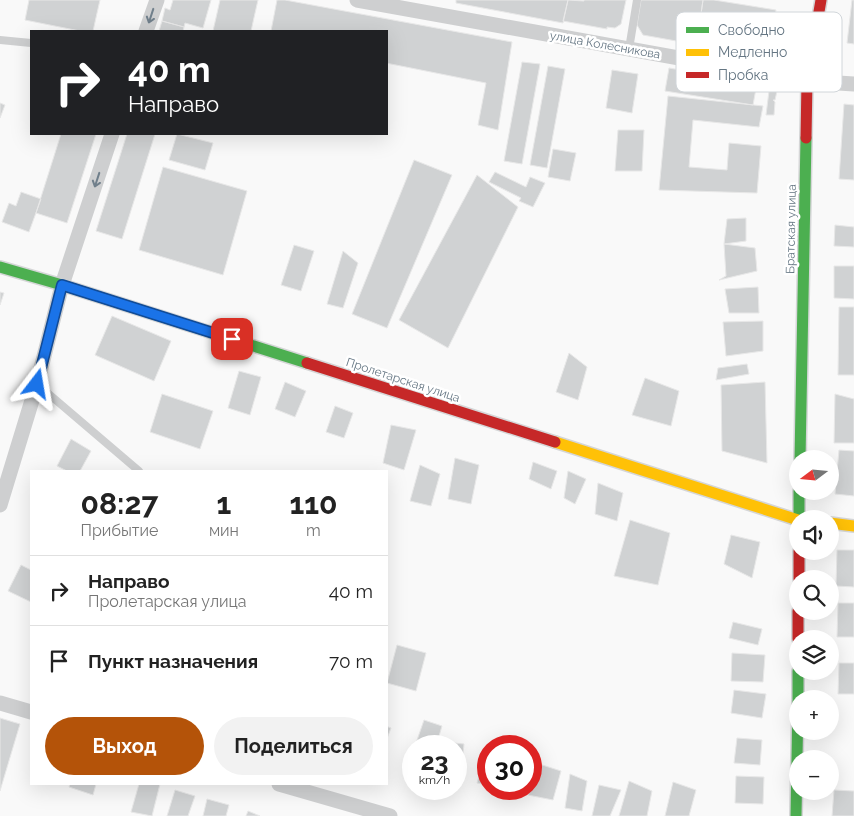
<!DOCTYPE html>
<html lang="ru">
<meta charset="utf-8">
<style>
body{margin:0;font-family:Raleway,sans-serif;background:#f2f2f2;color:#222;height:100vh;display:flex;flex-direction:column;font-size:19px;white-space:nowrap}
*{box-sizing:border-box;margin:0}
p{font-size:16px;color:#767676}
.icon{flex:none;width:28px;height:28px;fill:none;stroke:currentColor;stroke-width:2;stroke-linecap:round;stroke-linejoin:round}
.map{position:relative;flex:1;overflow:hidden}
.drawer{position:absolute;left:30px;top:470px;width:358px;height:315px;display:flex;flex-direction:column;background:#fff;border-radius:0px;box-shadow:0 5px 20px #0002}
.drawer>*{flex:none}
.guide{position:absolute;left:30px;top:30px;width:358px;height:105px;border-radius:0px;box-shadow:0 5px 20px #0002;background:#202124;color:#fff;overflow:hidden}
.needle{width:32px;rotate:254deg}
.buttons{position:absolute;left:789px;top:450px;display:grid;gap:10px}
.buttons a{display:grid;place-items:center;width:50px;height:50px;border-radius:50%;background:#fff;box-shadow:0 5px 20px #0002;font-size:25px}
.speed{position:absolute;left:402px;top:735px;display:flex;gap:10px;font-size:25px;font-weight:700;text-align:center}
.speed>*{display:grid;place-content:center;width:65px;height:65px;border-radius:50%;background:#fff;box-shadow:0 5px 20px #0002;line-height:1}
.speed small{font-size:12px;font-weight:400}
.speed .limit{border:8px solid #d22;background:#fff;color:#111}
.pin{position:absolute;display:grid;place-items:center;width:42px;height:42px;color:#fff;margin:-21px;border-radius:10px;box-shadow:0 2px 8px #0006}
.me{position:absolute;width:55px;margin:-28px;rotate:14deg;stroke-linejoin:round;filter:drop-shadow(0 0 4px #0008)}
.turn{display:flex;align-items:center;gap:18px;height:105px;padding:0 15px;font-size:22px}
.turn .icon{width:65px;height:65px;stroke-width:2.5}
.turn b{display:block;font-size:35px;line-height:42px}
.eta{display:flex;justify-content:space-evenly;align-items:center;height:85px;text-align:center}
.eta b{font-size:30px;font-weight:700;line-height:35px}
.action{display:flex;gap:10px;margin-top:auto;padding:10px 15px}
.action a{flex:1;height:58px;border-radius:30px;background:#b45309;color:#fff;font-size:20px;font-weight:700;line-height:58px;text-align:center}
.action a+a{background:#f2f2f2;color:#222}
ul{padding:0;list-style:none}
li{display:flex;align-items:center;gap:15px;height:70px;padding:0 15px;border-top:1px solid #e0e0e0}
li div{flex:1}
li b{display:block;font-size:19px}
li em{font-style:normal}
.map>svg:first-child{display:block}
.building{fill:#d0d2d3;stroke:#e8e8e8}
.lines{fill:none;stroke-linecap:round;stroke-linejoin:round}
.fast-casing{stroke:#d5d6d7;stroke-width:14}
.slow-casing{stroke:#d5d6d7;stroke-width:14}
.jam-casing{stroke:#d5d6d7;stroke-width:14}
.lane{stroke:#cecfd0;stroke-width:8}
.street{stroke:#cecfd0;stroke-width:15}
.fast{stroke:#4caf50;stroke-width:11}
.slow{stroke:#ffc107;stroke-width:11}
.jam{stroke:#c62828;stroke-width:11}
.oneway{stroke:#707f8b}
.route-casing{stroke:#114b97;stroke-width:12}
.route{stroke:#1a73e8;stroke-width:9}
.labels{text-anchor:middle;dominant-baseline:central;stroke-width:5;stroke-linejoin:round;paint-order:stroke}
.street-label{font-size:12px;fill:#657683;stroke:#fff}
.key{fill:#fff;stroke:#d1d6da;stroke-width:1}
.key-label{font-size:14px;fill:#657683}
</style>
<div class="map">
<svg width="854" height="816" viewBox="0 0 854 816">
<rect width="100%" height="100%" fill="#f9f9f9"/>
<path class="building" d="M29,0H100L93,31H80L25,20Z
M173,0H211L203,28L185,23L184,27L162,21L165,8L170,10Z
M220,0H258L251,31H213Z
M277,0H285L512,42L498,130L478,125L486,83L386,63V31H271Z
M456,0H568L563,23L456,3Z
M568,0L584,1V0H626L621,24L615,28L607,27V29L563,21Z
M641,0H703L698,36L694,35L693,44L643,35L637,25Z
M703,0H714L776,10L768,52L762,58L696,47Z
M852,0H854V44L847,43Z
M162,21L184,27L183,31H159Z
M522,62L540,64L522,164L504,161Z
M548,66L565,69L547,168L530,165Z
M669,68L757,83L753,105L665,91Z
M612,70L638,74L632,113L606,108Z
M769,91H777L775,100H773L775,102L774,115H766Z
M668,96L763,106L759,127L693,120L689,167L727,170L729,143L761,146L757,193L659,190Z
M0,103L5,105L0,118Z
M844,104L854,105V180L839,179Z
M618,130H644L642,171H615Z
M61,134H96L67,223L36,213Z
M127,134H155L122,239L96,231Z
M177,134L213,143L205,170L169,160Z
M553,149L576,153L570,181L548,177Z
M414,160L452,175L387,328L352,314Z
M163,167L247,191L223,275L139,250Z
M495,172L526,187L530,177L545,183L533,207L519,201L521,198L489,182Z
M477,175L518,207L448,348L399,320Z
M21,192L41,199L29,232L2,222L9,203L16,206Z
M746,218V241L724,244L727,219Z
M835,225L854,227V247L834,246Z
M724,244L755,248L757,271L719,280L726,276Z
M294,245L314,251L301,291L281,285Z
M343,251L358,263L343,308L327,304Z
M834,266H854V299L834,298Z
M758,287L759,313H729L725,289Z
M0,292L4,293L0,305Z
M839,307H854V375H838Z
M112,316L171,341L154,381L95,355Z
M763,321V351L726,356L723,322Z
M569,353L587,367L578,400L556,392Z
M747,364L749,374L716,380L718,368Z
M239,371L261,377L250,415L228,408Z
M645,378L679,391L671,426L632,415Z
M285,382L306,391L295,417L275,409Z
M765,382L767,463L722,451L721,385Z
M162,394L213,411L200,449L150,432Z
M835,394L854,399V443H834Z
M335,406L353,413L344,438L326,432Z
M391,425L416,430L404,470L383,463Z
M71,439L91,451L80,471H67L57,466Z
M839,450L854,451V496L835,494Z
M455,458L479,465L471,504L448,499Z
M533,462L557,471L551,489L529,479Z
M420,465L440,474L431,506L410,501Z
M568,471L586,479L575,504L564,498Z
M598,483L623,493L617,521L595,514Z
M630,520L670,533L658,585L614,576Z
M731,535L760,542L752,578L724,564Z
M837,550H854V587L836,586Z
M21,565L31,570V602L8,591Z
M838,603H854V637H837Z
M733,622L762,629L758,645L729,638Z
M397,645L426,653L416,691L387,683Z
M732,653L765,655L763,682L731,681Z
M839,663H854V694H838Z
M734,690L766,694L762,718L731,713Z
M0,718L20,724L0,791Z
M424,720L442,726L436,746H415Z
M386,726L391,728L386,741Z
M737,738L762,740L760,765L734,763Z
M443,742L464,744L461,772L456,771V746H442Z
M486,749H489V785L477,783Z
M536,763L561,771L553,800L528,795L530,789H531Z
M570,774L587,781L582,811L565,808Z
M736,776L764,777L763,804L735,803Z
M629,781L652,791L647,816H619Z
M673,782L696,790L689,816H665Z
M70,784H96L93,795L69,787Z
M139,784H160L152,816L131,812Z
M599,785L621,790L610,816H592Z
M175,790L195,796L188,816H167Z
M834,790L854,791V816H832Z
M207,799L229,805L226,816H203Z
M248,811L260,816H246Z"/>
<g class="lines">
<g class="fast-casing">
<path id="fast" d="M0,267L62,285L307,363
M800,459L806,138
M799,491V519
M798,671V699
M796,816L798,700"/>
</g>
<g class="slow-casing">
<path id="slow" d="M555,442L798,520
M830,523L854,526"/>
</g>
<g class="jam-casing">
<path id="jam" d="M806,138L807,81L821,0
M307,363L555,442
M799,551V579
M798,611V639"/>
</g>
<path class="lane" d="M0,40L31,43
M629,49L637,0
M37,384L139,471"/>
<path class="street" d="M357,0L807,81L854,84
M146,31L157,0
M0,505L37,384L62,285L112,134
M0,703L31,712
M279,784L390,816"/>
<use href="#fast" class="fast"/>
<use href="#slow" class="slow"/>
<use href="#jam" class="jam"/>
</g>
<defs><path id="oneway-shaft" d="M-6 0H5M1.5-3L5.5 0L1.5 3" fill="none" stroke-width="1.6" stroke-linecap="round" stroke-linejoin="round" transform="scale(1.25)"/></defs>
<g class="oneway">
<use href="#oneway-shaft" transform="translate(151 16) rotate(108)"/>
<use href="#oneway-shaft" transform="translate(97 180) rotate(108)"/>
</g>
<g class="lines">
<g class="route-casing">
<path id="route" d="M37,384L62,285L232,339"/>
</g>
<use href="#route" class="route"/>
</g>
<g class="labels">
<g class="street-label">
<text transform="translate(605 45) rotate(10)">улица Колесникова</text>
<text transform="translate(791 229) rotate(-89)">Братская улица</text>
<text transform="translate(403 380) rotate(18)">Пролетарская улица</text>
</g>
</g>
<rect x="676" y="12" width="166" height="80" rx="8" class="key"/>
<rect x="686" y="27" width="23" height="6" fill="#4caf50"/>
<rect x="686" y="49" width="23" height="7" fill="#ffc107"/>
<rect x="686" y="72" width="23" height="6" fill="#c62828"/>
<g class="key-label">
<text x="718" y="35">Свободно</text>
<text x="718" y="57">Медленно</text>
<text x="718" y="80">Пробка</text>
</g>
</svg>
<div class="buttons">
<a><svg class="needle" viewBox="-14 -14 28 28"><path d="M0-13l5 13h-10z" fill="#e53935"/><path d="M0 13l5-13h-10z" fill="#767676"/></svg></a>
<a><svg class="icon" aria-label="sound" viewBox="0 0 24 24"><path d="M4 9h4l5-4v14l-5-4H4zM17 9q2 3 0 6"/></svg></a>
<a><svg class="icon" aria-label="search" viewBox="0 0 24 24"><circle cx="10" cy="10" r="6"/><path d="M15 15l6 6"/></svg></a>
<a><svg class="icon" aria-label="layers" viewBox="0 0 24 24"><path d="M12 4l9 5-9 5-9-5zM3 14l9 5 9-5"/></svg></a>
<a>+</a>
<a>−</a>
</div>
<div class="speed"><div>23<small>km/h</small></div><div class="limit">30</div></div>
<div class="pin" style="left:232px;top:339px;background:#d93025"><svg class="icon" aria-label="arrive" viewBox="0 0 24 24"><path d="M6 21V4h12l-3 4 3 4H6"/></svg></div>
<svg class="me" style="left:37px;top:384px" viewBox="-20 -20 40 40"><path d="M0-17L14 15 0 8-14 15z" fill="#1a73e8" stroke="#fff" stroke-width="4"/></svg>
<div class="guide">
<div class="turn"><svg class="icon" aria-label="right" viewBox="0 0 24 24"><path d="M7 20v-9h11M14 6l5 5-5 5"/></svg><div><b>40 m</b>Направо</div></div>
</div>
<section class="drawer">
<div class="eta">
<div><b>08:27</b><p>Прибытие</p></div>
<div><b>1</b><p>мин</p></div>
<div><b>110</b><p>m</p></div>
</div>
<ul>
<li><svg class="icon" aria-label="right" viewBox="0 0 24 24"><path d="M7 20v-9h11M14 6l5 5-5 5"/></svg><div><b>Направо</b><p>Пролетарская улица</p></div><em>40 m</em></li>
<li><svg class="icon" aria-label="arrive" viewBox="0 0 24 24"><path d="M6 21V4h12l-3 4 3 4H6"/></svg><div><b>Пункт назначения</b></div><em>70 m</em></li>
</ul>
<div class="action"><a>Выход</a><a>Поделиться</a></div>
</section>
</div>
